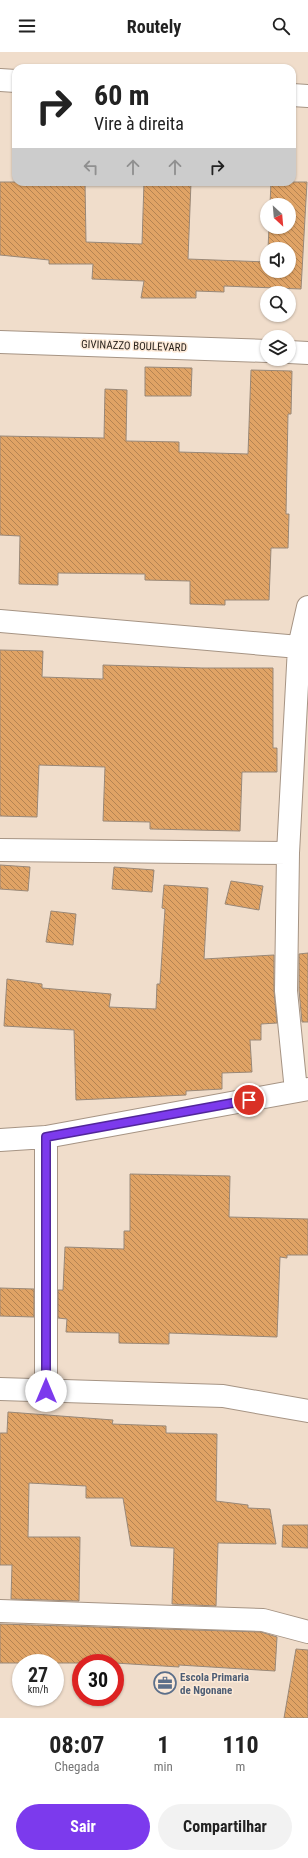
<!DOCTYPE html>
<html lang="pt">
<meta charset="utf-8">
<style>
body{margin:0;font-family:"Roboto Condensed",sans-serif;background:#f2f2f2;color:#222;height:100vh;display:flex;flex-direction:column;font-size:15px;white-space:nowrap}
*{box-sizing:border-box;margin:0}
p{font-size:13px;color:#767676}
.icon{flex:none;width:22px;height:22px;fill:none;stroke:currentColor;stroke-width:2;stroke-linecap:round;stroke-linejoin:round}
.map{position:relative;height:1666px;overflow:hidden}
.drawer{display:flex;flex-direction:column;background:#fff;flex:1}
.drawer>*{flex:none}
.top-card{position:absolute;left:12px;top:12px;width:284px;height:122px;border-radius:12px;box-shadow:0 1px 3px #0004;background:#fff;color:#222;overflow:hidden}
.needle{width:26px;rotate:154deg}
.tools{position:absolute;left:260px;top:146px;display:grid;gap:8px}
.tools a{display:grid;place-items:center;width:36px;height:36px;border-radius:50%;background:#fff;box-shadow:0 1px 3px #0004;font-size:20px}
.speed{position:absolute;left:12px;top:1602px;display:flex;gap:8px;font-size:20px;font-weight:700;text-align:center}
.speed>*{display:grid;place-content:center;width:52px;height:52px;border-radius:50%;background:#fff;box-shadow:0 1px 3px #0004;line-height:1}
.speed small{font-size:10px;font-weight:400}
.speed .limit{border:6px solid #d22;background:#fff;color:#111}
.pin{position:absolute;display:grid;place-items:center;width:34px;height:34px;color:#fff;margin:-17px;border:2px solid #fff;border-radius:50%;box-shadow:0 1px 4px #0007}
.me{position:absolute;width:44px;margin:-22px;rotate:0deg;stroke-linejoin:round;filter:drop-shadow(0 0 3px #0008)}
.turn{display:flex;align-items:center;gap:14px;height:84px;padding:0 16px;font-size:18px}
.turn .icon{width:52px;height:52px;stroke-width:2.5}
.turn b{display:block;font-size:28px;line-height:34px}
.lanes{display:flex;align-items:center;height:38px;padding:0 16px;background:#0003;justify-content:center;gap:20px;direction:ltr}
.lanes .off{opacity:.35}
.eta{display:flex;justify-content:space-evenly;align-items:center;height:68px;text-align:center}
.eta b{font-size:24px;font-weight:700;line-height:28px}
.cta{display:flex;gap:8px;margin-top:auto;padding:8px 16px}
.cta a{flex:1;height:46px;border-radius:24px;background:#7c3aed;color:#fff;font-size:16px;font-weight:700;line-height:46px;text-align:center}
.cta a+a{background:#f2f2f2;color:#222}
header{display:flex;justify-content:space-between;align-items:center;height:52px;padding:0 16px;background:#fff;font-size:18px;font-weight:700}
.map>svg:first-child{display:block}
.building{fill:url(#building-back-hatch);stroke:#998878}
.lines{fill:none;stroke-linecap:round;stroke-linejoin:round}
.minor-casing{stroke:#a69484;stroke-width:24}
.minor{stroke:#fff;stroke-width:22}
.route-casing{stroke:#51269a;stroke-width:10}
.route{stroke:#7c3aed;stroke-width:7}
.labels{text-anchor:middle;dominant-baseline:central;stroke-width:3;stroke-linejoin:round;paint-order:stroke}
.street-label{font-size:11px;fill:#261f19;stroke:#fdead8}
.service-label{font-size:11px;font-weight:bold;fill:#4e5e75;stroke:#fdead8;text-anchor:start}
</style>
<header><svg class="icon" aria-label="menu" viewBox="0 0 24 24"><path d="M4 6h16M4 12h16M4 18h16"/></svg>Routely<svg class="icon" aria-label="search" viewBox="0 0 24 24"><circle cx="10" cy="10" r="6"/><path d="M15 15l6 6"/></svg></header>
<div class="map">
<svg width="308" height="1666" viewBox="0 0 308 1666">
<defs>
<pattern id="building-back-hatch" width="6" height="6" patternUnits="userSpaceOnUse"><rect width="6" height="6" fill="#e0a365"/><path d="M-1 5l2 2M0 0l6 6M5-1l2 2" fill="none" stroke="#b58452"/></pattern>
</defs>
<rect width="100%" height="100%" fill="#f0ddcb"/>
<path class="building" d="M0,130H85L86,190L142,192L144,130H191L188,207L267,210V219H289V197H268L269,175H289V153H270L271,130H307L301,237L224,234V240L196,239V246H141L144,229L92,227L93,212H49V208L0,203Z
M145,315L192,316L191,344H145Z
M251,318L292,319L291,362H288L286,462H289L288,496H271L269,548H225V553L190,552V529L145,528V522L58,521V533L19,532L20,484L0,483V384L104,386L105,337L127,338L126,389L179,390V400L248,402Z
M0,598L43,599L42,625L103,627V613L202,616H273V696H277V720H242L240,779L150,777V770L103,769L105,715L39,713L37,765L0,764Z
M0,813L30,815L28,839L0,837Z
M114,815L154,818L152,840L112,837Z
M231,829L263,834L259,858L225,852Z
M164,833L208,836L204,907L274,903V939L277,971L261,972V988H250L252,1020L222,1021V1037L186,1039V1043L76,1048L74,978L4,974L7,927L42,932V936L111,942L109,955L156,957L157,932H160L165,857L162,856Z
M51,859L76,862L73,893L46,890Z
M308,901V970H302L299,938V902Z
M130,1122L230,1124L229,1165L308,1167V1203H287V1206L280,1205L277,1285L169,1281V1292L119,1291V1281L66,1280L67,1267L58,1266V1238H63L65,1195L124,1197V1179H130Z
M0,1236L34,1237V1265L0,1264Z
M8,1360L113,1368L112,1372L166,1374V1381L217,1382L216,1449L248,1453V1456L270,1457L276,1492L218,1491L216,1554L172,1552L174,1496L131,1494L123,1446H86V1434L29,1431L28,1485H80L79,1549L11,1547L12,1513H0V1381H7Z
M283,1473H308V1496L282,1495Z
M0,1572L261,1580L277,1585L275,1619L179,1613V1615L115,1611H0Z
M296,1597L308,1598V1666H284Z"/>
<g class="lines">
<g class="minor-casing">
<path id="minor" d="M0,28L16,29
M292,43L308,44
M0,290L267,299
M289,300L308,301
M0,569L299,595L288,801L286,939L296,1039
M299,595L308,555
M0,798L288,801
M46,1085V1339
M0,1088L46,1085L308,1037
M0,1337L223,1344L308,1359
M0,1559L263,1568L308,1580"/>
</g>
<use href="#minor" class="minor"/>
</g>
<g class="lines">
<g class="route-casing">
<path id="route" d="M46,1339V1085L249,1048"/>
</g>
<use href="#route" class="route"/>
</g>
<defs>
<g id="office-ring" transform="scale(1.15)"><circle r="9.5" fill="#fdead8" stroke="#5c6f8a" stroke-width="1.5"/><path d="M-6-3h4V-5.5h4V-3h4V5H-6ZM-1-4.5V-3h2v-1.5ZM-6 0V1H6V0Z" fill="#5c6f8a"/></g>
</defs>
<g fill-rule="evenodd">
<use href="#office-ring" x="165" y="1631"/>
</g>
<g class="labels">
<g class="street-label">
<text transform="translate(134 294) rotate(2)">GIVINAZZO BOULEVARD</text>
</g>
<g class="service-label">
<text x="180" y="1625">Escola Primaria<tspan x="180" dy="13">de Ngonane</tspan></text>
</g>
</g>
</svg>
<div class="tools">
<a><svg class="needle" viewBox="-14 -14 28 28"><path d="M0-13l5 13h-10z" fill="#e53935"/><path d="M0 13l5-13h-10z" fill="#767676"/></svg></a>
<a><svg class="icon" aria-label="sound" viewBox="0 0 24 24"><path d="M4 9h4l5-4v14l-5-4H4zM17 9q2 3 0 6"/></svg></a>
<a><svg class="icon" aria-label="search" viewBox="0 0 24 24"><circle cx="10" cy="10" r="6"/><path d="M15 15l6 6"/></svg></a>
<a><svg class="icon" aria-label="layers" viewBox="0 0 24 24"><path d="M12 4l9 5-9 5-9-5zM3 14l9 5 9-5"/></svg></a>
</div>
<div class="speed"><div>27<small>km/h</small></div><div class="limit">30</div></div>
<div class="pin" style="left:249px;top:1048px;background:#d93025"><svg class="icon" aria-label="arrive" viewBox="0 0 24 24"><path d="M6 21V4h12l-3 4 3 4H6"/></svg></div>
<svg class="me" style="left:46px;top:1339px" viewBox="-20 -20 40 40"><circle r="19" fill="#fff"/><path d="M0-13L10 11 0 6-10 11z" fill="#7c3aed"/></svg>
<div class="top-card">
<div class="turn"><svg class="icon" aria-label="right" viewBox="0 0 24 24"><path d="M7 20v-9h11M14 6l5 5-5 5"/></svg><div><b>60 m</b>Vire à direita</div></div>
<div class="lanes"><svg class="icon off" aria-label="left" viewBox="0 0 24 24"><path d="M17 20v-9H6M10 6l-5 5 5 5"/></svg><svg class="icon off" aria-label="ahead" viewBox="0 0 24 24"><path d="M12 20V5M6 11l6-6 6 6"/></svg><svg class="icon off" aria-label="ahead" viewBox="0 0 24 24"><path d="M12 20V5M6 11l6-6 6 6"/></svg><svg class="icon" aria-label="right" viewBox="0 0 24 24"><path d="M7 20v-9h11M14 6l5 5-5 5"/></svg></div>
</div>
</div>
<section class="drawer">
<div class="eta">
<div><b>08:07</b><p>Chegada</p></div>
<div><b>1</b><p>min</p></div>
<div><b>110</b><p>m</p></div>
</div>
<div class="cta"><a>Sair</a><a>Compartilhar</a></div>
</section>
